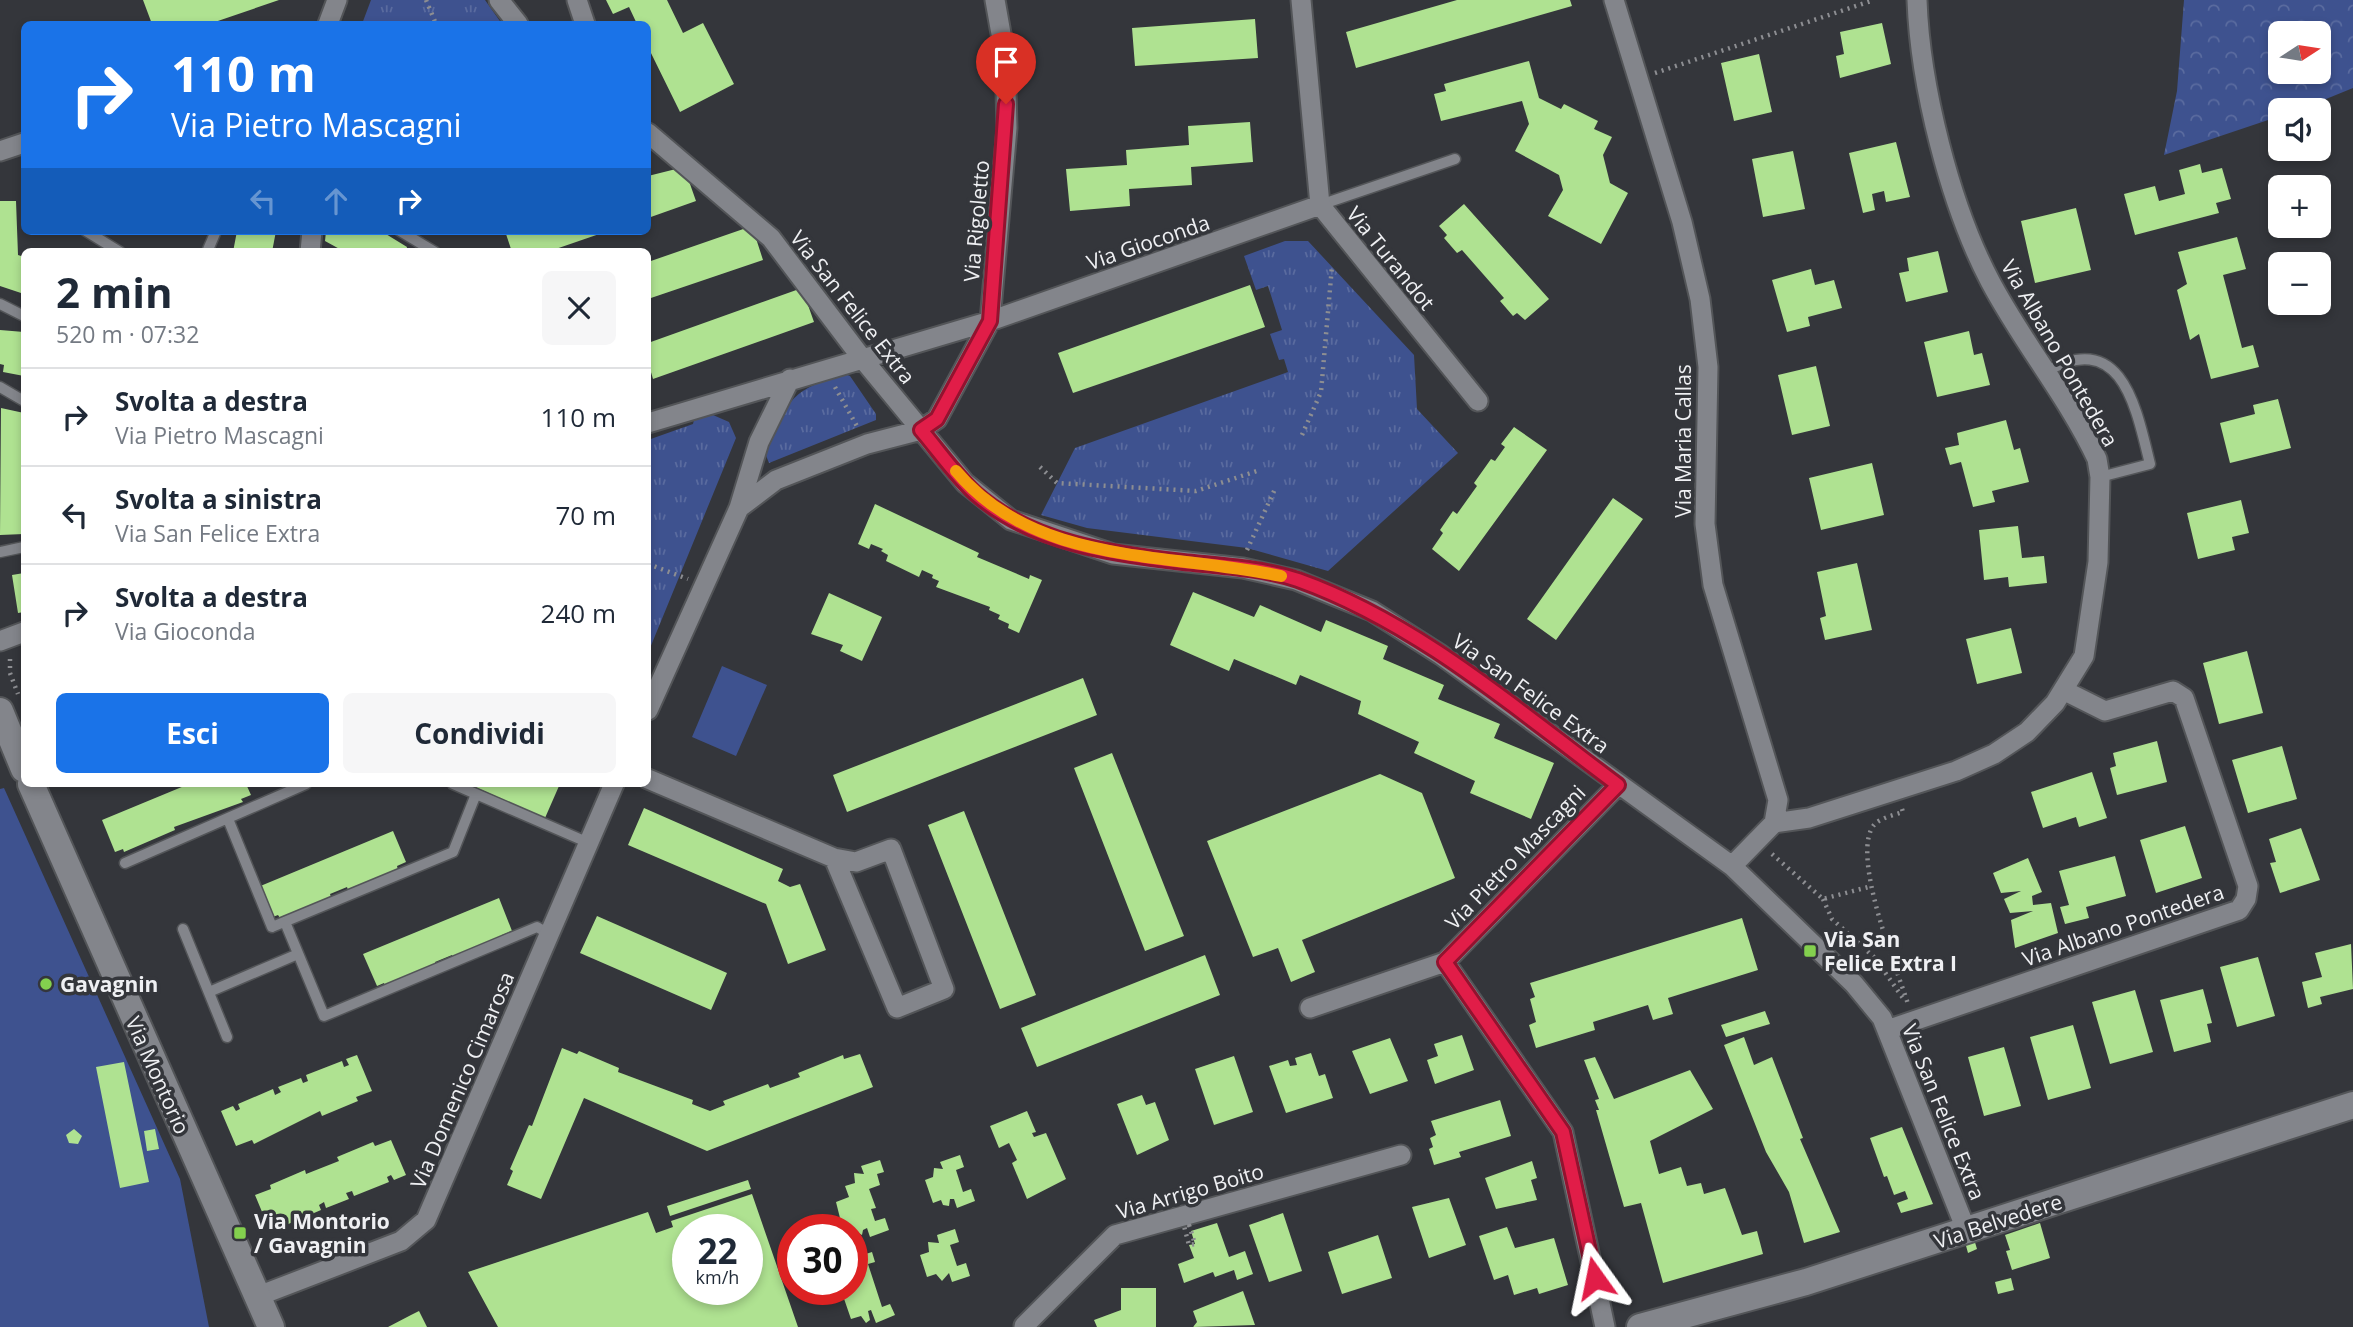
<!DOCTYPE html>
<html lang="it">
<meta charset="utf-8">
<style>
body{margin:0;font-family:"Open Sans",sans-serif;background:#f6f6f7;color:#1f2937;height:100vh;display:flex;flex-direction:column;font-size:26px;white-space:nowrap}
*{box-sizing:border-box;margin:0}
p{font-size:23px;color:#747a83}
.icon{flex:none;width:38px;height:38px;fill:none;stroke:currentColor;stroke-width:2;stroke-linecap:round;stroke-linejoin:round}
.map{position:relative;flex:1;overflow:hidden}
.drawer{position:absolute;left:21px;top:248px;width:630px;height:539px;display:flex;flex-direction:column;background:#fff;border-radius:10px;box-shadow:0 4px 10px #0003}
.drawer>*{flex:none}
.guide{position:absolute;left:21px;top:21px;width:630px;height:214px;border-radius:10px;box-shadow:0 4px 10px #0003;background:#1a73e8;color:#fff;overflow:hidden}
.needle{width:46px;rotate:78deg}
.fabs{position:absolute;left:2268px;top:21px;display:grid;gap:14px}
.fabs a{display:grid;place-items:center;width:63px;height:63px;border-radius:10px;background:#fff;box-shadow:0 4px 10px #0003;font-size:35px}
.speed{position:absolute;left:672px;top:1214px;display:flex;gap:14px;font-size:35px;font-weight:700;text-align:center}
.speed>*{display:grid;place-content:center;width:91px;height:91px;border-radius:50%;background:#fff;box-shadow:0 4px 10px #0003;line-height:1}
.speed small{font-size:18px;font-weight:400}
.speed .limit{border:10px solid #d22;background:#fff;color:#111}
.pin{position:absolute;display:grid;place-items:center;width:60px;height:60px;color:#fff;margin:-72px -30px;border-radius:50% 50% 50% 0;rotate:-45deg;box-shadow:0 0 7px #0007}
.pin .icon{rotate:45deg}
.me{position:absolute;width:77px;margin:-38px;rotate:348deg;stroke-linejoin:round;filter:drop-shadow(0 0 5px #0008)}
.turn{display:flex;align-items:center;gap:24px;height:147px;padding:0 35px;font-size:32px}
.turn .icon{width:91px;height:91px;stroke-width:2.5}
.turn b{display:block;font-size:49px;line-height:60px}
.lanes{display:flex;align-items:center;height:66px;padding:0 35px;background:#0003;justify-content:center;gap:35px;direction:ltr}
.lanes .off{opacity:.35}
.round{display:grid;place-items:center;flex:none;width:74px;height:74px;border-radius:10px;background:#f6f6f7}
.head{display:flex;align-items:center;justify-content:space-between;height:119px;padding:0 35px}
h1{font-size:42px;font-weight:700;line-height:52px}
.button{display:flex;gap:14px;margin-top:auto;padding:14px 35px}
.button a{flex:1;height:80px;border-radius:10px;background:#1a73e8;color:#fff;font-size:28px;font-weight:700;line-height:80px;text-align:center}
.button a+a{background:#f6f6f7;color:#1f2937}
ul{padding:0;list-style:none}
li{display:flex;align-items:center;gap:21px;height:98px;padding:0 35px;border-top:2px solid #e0e1e3}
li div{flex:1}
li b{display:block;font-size:26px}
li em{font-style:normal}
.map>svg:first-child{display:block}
.forest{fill:url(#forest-crowns);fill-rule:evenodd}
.park{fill:url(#park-tufts)}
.pitch{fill:#3e528f}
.building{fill:#afe291;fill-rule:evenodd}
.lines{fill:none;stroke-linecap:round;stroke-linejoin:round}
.lane-casing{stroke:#535558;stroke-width:13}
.street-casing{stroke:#535558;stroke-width:23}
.secondary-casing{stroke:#535558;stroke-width:30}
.path{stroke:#8d8e92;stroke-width:4.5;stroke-dasharray:2 5;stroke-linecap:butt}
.lane{stroke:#83858b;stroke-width:10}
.street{stroke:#83858b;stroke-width:19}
.secondary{stroke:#83858b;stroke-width:26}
.route-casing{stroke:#92132f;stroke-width:18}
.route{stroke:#e11d48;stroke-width:12}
.slow{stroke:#f59e0b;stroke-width:12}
.poi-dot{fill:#83d04e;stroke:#34363b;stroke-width:2.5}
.labels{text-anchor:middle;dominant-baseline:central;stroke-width:7;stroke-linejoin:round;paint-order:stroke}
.street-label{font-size:21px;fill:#eff0f3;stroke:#34363b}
.poi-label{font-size:21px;font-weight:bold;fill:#eff0f3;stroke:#34363b;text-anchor:start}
</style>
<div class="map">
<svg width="2353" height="1327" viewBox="0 0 2353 1327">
<defs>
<pattern id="forest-crowns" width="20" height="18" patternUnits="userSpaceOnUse" patternTransform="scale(1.75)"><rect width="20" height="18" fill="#3e528f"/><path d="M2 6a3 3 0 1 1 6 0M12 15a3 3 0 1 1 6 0" fill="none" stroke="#5a6b9f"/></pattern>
<pattern id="park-tufts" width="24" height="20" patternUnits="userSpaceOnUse" patternTransform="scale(1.75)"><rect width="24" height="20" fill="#3e528f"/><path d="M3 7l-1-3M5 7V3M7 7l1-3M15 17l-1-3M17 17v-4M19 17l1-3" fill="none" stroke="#5a6b9f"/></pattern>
</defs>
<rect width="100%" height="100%" fill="#34363b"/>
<path class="forest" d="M2184,0H2353V88L2299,110H2280V116L2164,155L2177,91ZM2280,33H2319V72H2280Z"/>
<path class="park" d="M371,0H485L502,24H362Z
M1285,241H1308L1414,355L1417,409L1458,453L1328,571L1247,548L1087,528L1041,515L1075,448L1288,372L1284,359L1279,360L1270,334L1282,330L1268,286L1256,290L1244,256Z
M845,374L850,376L876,414V420L769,463L765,453C789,401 787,391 845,374Z
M713,415L729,422L736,438L648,653V440L693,424L695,416Z"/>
<path class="pitch" d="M722,666L767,685L736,756L692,737Z
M4,788L180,1179L209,1327H0V789Z"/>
<path class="building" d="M143,0H279L209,24H152Z
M606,0H667L683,33L703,23L734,84L680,112L648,47V24H637L629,7L613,14Z
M1457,0H1570L1572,6L1356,68L1346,32Z
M1255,19L1258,58L1135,66L1132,28Z
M1882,23L1891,64L1840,78L1836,56L1844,54L1840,32Z
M1759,54L1772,112L1734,121L1721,63Z
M1529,61L1539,98L1561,109L1564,104L1598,121L1594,129L1612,137L1603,155L1610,183L1628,193L1601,244L1548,216L1563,190L1559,175L1515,151L1529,124L1522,101L1441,121L1434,94L1446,91L1444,84Z
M1250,122L1253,162L1191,167L1192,185L1129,189L1130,206L1070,211L1066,169L1127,165L1126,150L1189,145L1188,126Z
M1896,142L1910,197L1886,202L1884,191L1872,194L1875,210L1863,213L1849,153Z
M1793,151L1805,209L1763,217L1752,159Z
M2200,164L2202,173L2222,168L2231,199L2216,203L2219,213L2135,235L2124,194L2155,186L2159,201L2185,194L2179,170Z
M684,167L696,201L648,218V176Z
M0,201H16L18,255L24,257V294L0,286Z
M1464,204L1549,299L1525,320L1517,313L1513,316L1500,301L1504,298L1462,250L1457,253L1444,238L1447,235L1439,226Z
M2076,208L2091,270L2035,283L2021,221Z
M752,226L763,260L648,299V262Z
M237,231H276L272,252H233Z
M326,231H381L407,247L406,252H345L325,241Z
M505,231H608L547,252H512Z
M2237,237L2246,269L2223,275L2242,348L2253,345L2259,367L2211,379L2199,334L2190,340L2177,290L2187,284L2178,252Z
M1938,251L1948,292L1906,302L1899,273L1909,271L1907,258Z
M1811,269L1815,285L1834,280L1842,308L1808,317L1810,326L1787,332L1772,280Z
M1250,285L1265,327L1073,393L1058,353Z
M802,288L814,322L653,379L648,362V343Z
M0,330L24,332V376L3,372L4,365L0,364Z
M1969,331L1974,355L1982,353L1990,385L1937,397L1924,342Z
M1816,366L1830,426L1792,435L1778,375Z
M2278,399L2291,448L2230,463L2220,423L2255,414L2253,405Z
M1,408L24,413V534L0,535Z
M2006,420L2014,450L2020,448L2029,482L1992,491L1995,502L1973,507L1961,462L1950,465L1945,448L1959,445L1957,433Z
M1514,427L1547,450L1459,571L1432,549L1443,533L1440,530L1453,511L1457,514L1477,486L1474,483L1491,459L1495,461L1505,447L1501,444Z
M1872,463L1884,515L1821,530L1809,478Z
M1613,498L1643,519L1556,640L1527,619Z
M2241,500L2249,533L2232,537L2235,550L2198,559L2187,513Z
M875,504L979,553L977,557L1029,579L1030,575L1042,580L1019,633L1008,628L1009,624L998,619L1000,615L989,610L990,607L936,587L939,581L932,578L933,575L922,570L919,577L886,561L888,555L881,551L883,549L871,544L869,549L858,544Z
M2018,526L2022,558L2044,556L2047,583L2009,587L2008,577L1984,580L1979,530Z
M1857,563L1872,630L1825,640L1820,618L1826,616L1817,572Z
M24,573V612L18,613L12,575Z
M1193,592L1254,617L1260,605L1321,632L1326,620L1388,646L1383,659L1444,685L1438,699L1500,724L1494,738L1554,763L1531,819L1470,793L1475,781L1414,753L1419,742L1358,714L1361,701L1300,675L1296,685L1234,659L1229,671L1170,645Z
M829,593L882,617L862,661L840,651L843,645L811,634Z
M2011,628L2022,673L1977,684L1966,639Z
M2247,651L2263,713L2219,724L2203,663Z
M1083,678L1097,715L847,812L833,775Z
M2157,741L2167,782L2117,795L2110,768L2116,766L2113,753Z
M2282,746L2297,799L2248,813L2232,760Z
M1112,753L1184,936L1145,951L1074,768Z
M2092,772L2107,818L2079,827L2076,817L2043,828L2031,792Z
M1380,774L1422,793L1455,878L1302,940L1315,972L1291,982L1278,948L1253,957L1207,841Z
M189,784H246L251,795L241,799L243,802L174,827L175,830L124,852L123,849L115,852L102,820Z
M468,784H555L559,786L545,818Z
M644,808L783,869L778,881L790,887L800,884L826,950L788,964L766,904L628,845Z
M964,811L1036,995L1000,1009L928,825Z
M2185,826L2202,878L2156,893L2140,840Z
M2301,828L2320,880L2280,893L2270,863L2276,862L2269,839Z
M393,831L406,862L397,866L398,870L348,890L347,887L330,894L331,897L280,918L278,915L270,918L258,887Z
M2115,856L2126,896L2086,907L2089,918L2065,924L2060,907L2069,905L2059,871Z
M2028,858L2042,892L2032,896L2033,905L2051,903L2058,933L2015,948L2011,920L2033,911L2010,913L2004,899L2021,891L2001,893L1993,873Z
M499,898L512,931L502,935L503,938L453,958L452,955L435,962L436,965L385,986L384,983L377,986L363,954Z
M597,916L727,973L711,1010L580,953Z
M1742,918L1758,970L1668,998L1673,1014L1653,1020L1648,1005L1593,1022L1595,1030L1536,1048L1529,1025L1536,1022L1530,999L1535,997L1530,983Z
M2351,944L2353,989L2320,997L2322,1004L2308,1008L2302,982L2322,977L2315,953Z
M1205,955L1220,995L1037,1067L1021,1028Z
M2258,957L2275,1016L2237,1027L2220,967Z
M2203,989L2212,1023L2207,1024L2211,1042L2174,1052L2160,1000Z
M2135,990L2153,1052L2110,1064L2092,1002Z
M1765,1011L1770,1024L1726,1037L1721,1025Z
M2073,1025L2091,1088L2048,1100L2030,1037Z
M1462,1035L1474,1070L1435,1084L1427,1060L1438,1056L1434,1044Z
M1744,1037L1754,1065L1772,1057L1803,1138L1800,1139L1840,1232L1804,1243L1789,1192L1766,1152L1724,1045Z
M1390,1038L1408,1081L1370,1094L1352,1051Z
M2004,1047L2021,1106L1984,1116L1968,1057Z
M562,1048L577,1054L579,1051L619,1068L618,1072L693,1100L692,1104L710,1111L725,1105L723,1101L768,1084L770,1088L800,1077L798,1073L843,1055L844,1059L860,1054L873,1087L707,1151L584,1098L541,1199L507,1185L513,1171L510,1169L529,1125L532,1126Z
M1311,1053L1319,1076L1325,1074L1333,1098L1286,1113L1269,1066L1288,1060L1290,1066L1297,1065L1295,1058Z
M357,1055L372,1091L356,1097L358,1101L322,1116L320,1111L254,1144L252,1140L236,1146L221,1111L233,1106L236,1111L240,1109L238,1104L273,1089L275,1095L281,1092L278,1087L301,1078L303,1083L308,1081L306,1075L342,1061L344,1067L349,1065L346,1059Z
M1234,1056L1253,1112L1214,1125L1195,1069Z
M1595,1057L1614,1099L1690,1070L1713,1109L1650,1141L1659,1174L1681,1167L1687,1186L1701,1183L1704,1194L1725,1188L1742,1235L1757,1231L1763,1254L1663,1283L1641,1203L1624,1207L1596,1110H1599L1595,1100L1599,1099L1584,1060Z
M124,1062L149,1182L120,1188L96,1067Z
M1142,1095L1146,1105L1155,1102L1169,1140L1137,1155L1117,1104Z
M1500,1100L1511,1136L1459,1152L1461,1157L1434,1165L1429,1149L1433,1147L1430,1138L1436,1135L1431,1121Z
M1027,1111L1036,1132L1032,1133L1034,1137L1046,1133L1066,1179L1027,1199L1012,1163L1017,1160L1009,1143L999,1148L990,1126Z
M1902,1127L1933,1204L1901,1213L1897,1203L1908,1199L1905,1191L1894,1195L1887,1176L1884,1177L1870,1138Z
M74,1129L82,1136L78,1144L69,1143L66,1135Z
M155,1129L159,1149L147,1151L144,1131Z
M391,1140L406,1175L394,1180L391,1175L387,1177L389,1182L354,1196L352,1191L346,1193L349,1199L326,1208L324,1202L319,1205L321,1210L286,1225L284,1219L278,1221L281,1227L270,1231L255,1195L271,1189L270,1185L305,1170L306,1174L339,1161L337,1157L373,1142L375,1146Z
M960,1155L964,1167L956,1170L963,1192L971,1189L975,1201L957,1208L954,1199H950L949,1206L943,1205L941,1200L933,1203L925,1180L933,1177L934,1168L943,1169L940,1162Z
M880,1160L884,1172L877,1174L880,1185L869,1189L876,1208L871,1209L875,1221L885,1218L889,1230L870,1237L867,1228L863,1230L862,1235L853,1230H843L836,1202L849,1197L845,1186L855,1183L854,1173L864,1174L861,1166Z
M1532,1161L1537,1178L1531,1180L1537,1200L1496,1209L1485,1178Z
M748,1180L751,1189L670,1216L667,1206Z
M752,1194L798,1327H498L468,1272L648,1212L656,1233L673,1227L671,1221ZM688,1230H747V1290H688Z
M1449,1198L1466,1245L1429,1258L1412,1207Z
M1283,1213L1302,1271L1269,1282L1249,1225Z
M1217,1223L1229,1257L1245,1251L1253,1274L1237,1280L1234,1270L1215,1277L1213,1272L1184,1283L1178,1264L1194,1258L1189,1245L1195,1244L1191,1231Z
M2040,1223L2050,1258L2012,1270L2006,1251L2010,1250L2005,1235Z
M1507,1227L1515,1248L1554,1238L1568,1285L1539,1294L1537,1288L1514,1295L1508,1275L1494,1280L1479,1236Z
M955,1229L959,1242L950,1245L957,1266L966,1263L970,1276L952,1282L949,1273L942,1281L936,1274L927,1277L920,1255L929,1252L928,1242L939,1243L937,1235Z
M1378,1235L1392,1278L1342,1294L1328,1252Z
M1974,1239L1977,1249L1968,1253L1965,1242Z
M872,1252L875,1262L868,1264L882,1307L890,1304L895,1315L876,1323L871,1310L868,1311L870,1320L866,1323L861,1316L851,1319L841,1290H852V1267L856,1266L853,1258Z
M2011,1278L2014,1290L1998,1294L1995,1282Z
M1121,1288H1156V1327H1097L1094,1320L1121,1310Z
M1243,1291L1255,1325L1193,1327L1197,1322L1193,1311Z
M419,1311L427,1327H388L411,1315Z"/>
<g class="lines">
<g class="lane-casing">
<path id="lane" d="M1320,205L1455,159
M86,231L120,252
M400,231L435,252
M207,252L216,231
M0,304L24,316
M2045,372C2122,328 2136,407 2150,464L2100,477
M0,387L24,401
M0,552L24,547
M453,784L589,843
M228,819L272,927L453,852L476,794
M125,863L306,784
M285,922L324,1016L537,927L549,934
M183,929L227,1037
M209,992L298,954"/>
</g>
<g class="street-casing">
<path id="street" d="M499,0L518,24
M577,0L585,24
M1301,0L1320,205L1478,401
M1614,0L1682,222L1700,299L1708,367L1705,524L1713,585L1778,800L1774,823L1732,866
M328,24L337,0
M648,133L771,238L861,357L965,483L1011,520L1113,554L1243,568L1296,580L1372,611L1441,655L1732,866L1854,984L1882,1018L1967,1232
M0,151L24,143
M310,252L312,231
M648,423L990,321L1320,205
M739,508L776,480L867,444L921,430L937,419L990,321L1007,128L1005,56L995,0
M0,641L24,632
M648,710L739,508L759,442L790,379
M648,779L834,858L856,862L891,849L944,989L897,1008L834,858
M1774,823L1809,818L1956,771L1994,754L2027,732L2055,703L2084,656L2098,562L2100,477L2097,459C2068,397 2022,342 1990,281C1950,205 1920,86 1917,0
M1310,1008L1445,962
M1887,1030L2239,910L2246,899L2248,886L2184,698L2173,691L2105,711L2065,691
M256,1297L401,1241L426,1220L614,784
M1024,1326L1115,1235L1401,1155
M1605,1327L1563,1132L1445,962L1618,785"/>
</g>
<g class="secondary-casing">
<path id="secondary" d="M0,711L24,769
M31,784L271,1327
M1640,1327L1806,1282L2353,1105"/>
</g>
<path class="path" d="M426,0L436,24
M1655,73L1874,0
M835,387L858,428
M1302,435L1321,392L1332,266
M1040,467L1057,483L1196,491L1260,470
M1247,550L1275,489
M648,564L688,579
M10,659V673L18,694
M1902,809L1903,812C1894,815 1880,818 1874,825C1850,855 1897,969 1908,1004
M1772,854L1823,899L1872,886
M1823,899L1832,919L1875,958L1905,1001
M1189,1225L1195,1244L1189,1245L1184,1226Z"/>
<use href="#lane" class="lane"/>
<use href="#street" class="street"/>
<use href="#secondary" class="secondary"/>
</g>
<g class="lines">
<g class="route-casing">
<path id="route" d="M1006,104L990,321L937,419L921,430C939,451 955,475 976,494C1032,543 1112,554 1183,562C1221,566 1262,568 1298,580C1418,623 1517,710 1618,785L1445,962L1563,1132L1595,1278"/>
</g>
<use href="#route" class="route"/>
<path class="slow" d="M956,471C1036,567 1170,552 1281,576"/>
</g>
<g class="poi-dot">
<rect x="1803" y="944" width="14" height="14" rx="3.5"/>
<circle cx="46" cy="984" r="7"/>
<rect x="233" y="1226" width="14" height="14" rx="3.5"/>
</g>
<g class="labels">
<g class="street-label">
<text transform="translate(976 221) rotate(-85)">Via Rigoletto</text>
<text transform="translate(1148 242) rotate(-19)">Via Gioconda</text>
<text transform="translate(1391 258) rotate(51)">Via Turandot</text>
<text transform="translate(853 307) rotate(52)">Via San Felice Extra</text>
<text transform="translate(2060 353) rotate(60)">Via Albano Pontedera</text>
<text transform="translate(1683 441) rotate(-90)">Via Maria Callas</text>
<text transform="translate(1531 693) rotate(36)">Via San Felice Extra</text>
<text transform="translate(1515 857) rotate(-46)">Via Pietro Mascagni</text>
<text transform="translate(2123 925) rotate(-19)">Via Albano Pontedera</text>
<text transform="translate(158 1075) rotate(66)">Via Montorio</text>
<text transform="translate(462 1080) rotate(-67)">Via Domenico Cimarosa</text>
<text transform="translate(1944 1112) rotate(68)">Via San Felice Extra</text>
<text transform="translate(1190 1191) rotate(-16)">Via Arrigo Boito</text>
<text transform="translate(1998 1221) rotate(-18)">Via Belvedere</text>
</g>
<g class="poi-label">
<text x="1824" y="939">Via San<tspan x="1824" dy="24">Felice Extra I</tspan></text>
<text x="60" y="984">Gavagnin</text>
<text x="254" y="1221">Via Montorio<tspan x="254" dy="24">/ Gavagnin</tspan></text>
</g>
</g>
</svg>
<div class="fabs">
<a><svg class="needle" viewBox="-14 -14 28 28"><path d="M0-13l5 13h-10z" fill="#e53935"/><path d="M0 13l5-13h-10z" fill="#747a83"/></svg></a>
<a><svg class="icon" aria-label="sound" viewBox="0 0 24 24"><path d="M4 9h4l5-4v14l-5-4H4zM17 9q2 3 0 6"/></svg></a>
<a>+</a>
<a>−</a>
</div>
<div class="speed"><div>22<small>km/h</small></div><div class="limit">30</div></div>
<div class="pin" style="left:1006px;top:104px;background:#d93025"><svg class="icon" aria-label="arrive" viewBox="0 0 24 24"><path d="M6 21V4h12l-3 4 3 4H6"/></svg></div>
<svg class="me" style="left:1595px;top:1278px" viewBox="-20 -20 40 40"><path d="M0-17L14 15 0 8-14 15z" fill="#e11d48" stroke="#fff" stroke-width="4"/></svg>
<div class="guide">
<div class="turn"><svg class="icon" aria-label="right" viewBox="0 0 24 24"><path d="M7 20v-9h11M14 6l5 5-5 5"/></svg><div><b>110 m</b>Via Pietro Mascagni</div></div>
<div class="lanes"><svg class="icon off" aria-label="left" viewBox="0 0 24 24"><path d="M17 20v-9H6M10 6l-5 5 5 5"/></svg><svg class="icon off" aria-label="ahead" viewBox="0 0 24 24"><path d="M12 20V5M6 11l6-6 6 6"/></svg><svg class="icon" aria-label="right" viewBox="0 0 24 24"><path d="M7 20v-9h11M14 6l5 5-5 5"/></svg></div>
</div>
<section class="drawer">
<div class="head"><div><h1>2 min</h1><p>520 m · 07:32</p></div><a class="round"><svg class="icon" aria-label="close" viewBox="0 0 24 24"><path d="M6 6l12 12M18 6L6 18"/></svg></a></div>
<ul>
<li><svg class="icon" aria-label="right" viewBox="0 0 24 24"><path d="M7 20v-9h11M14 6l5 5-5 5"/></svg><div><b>Svolta a destra</b><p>Via Pietro Mascagni</p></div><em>110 m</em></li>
<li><svg class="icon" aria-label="left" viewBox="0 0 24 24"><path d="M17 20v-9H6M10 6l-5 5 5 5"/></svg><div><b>Svolta a sinistra</b><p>Via San Felice Extra</p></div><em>70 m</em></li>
<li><svg class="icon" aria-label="right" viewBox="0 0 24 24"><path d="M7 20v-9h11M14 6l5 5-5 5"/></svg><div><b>Svolta a destra</b><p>Via Gioconda</p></div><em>240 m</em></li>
</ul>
<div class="button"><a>Esci</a><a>Condividi</a></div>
</section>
</div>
